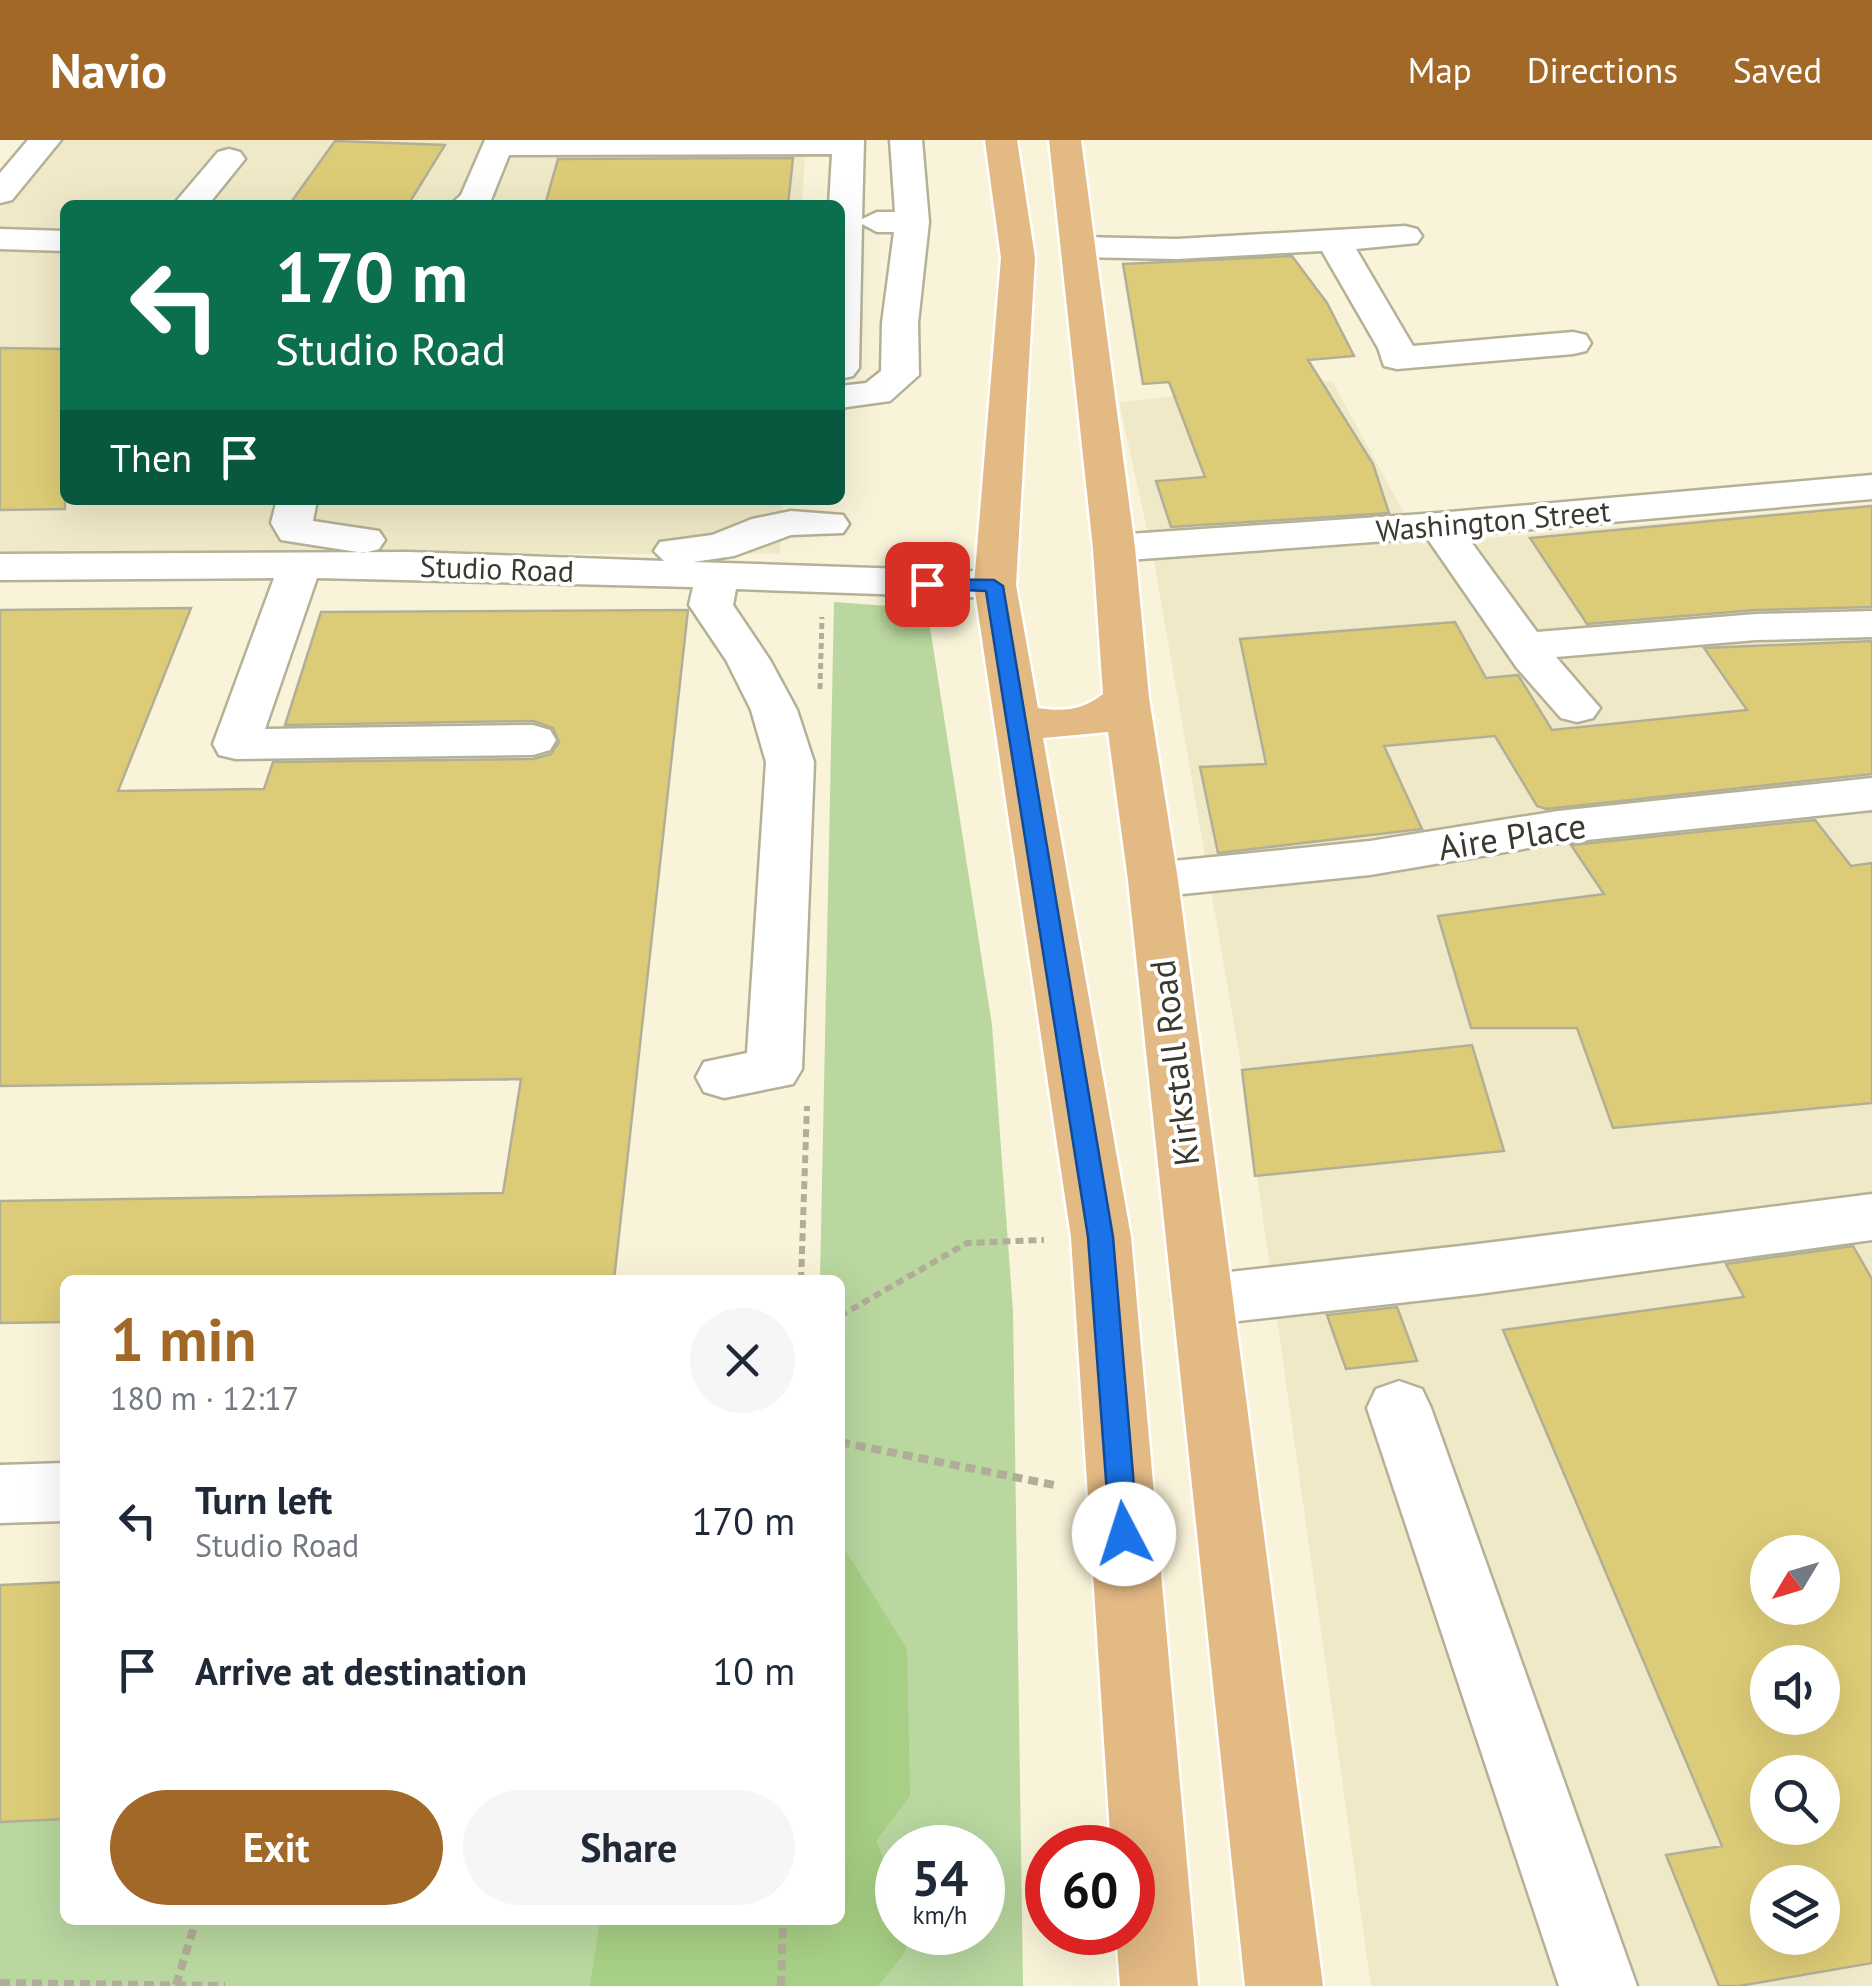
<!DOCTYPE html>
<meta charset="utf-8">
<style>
body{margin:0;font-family:"PT Sans",sans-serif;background:#f6f6f7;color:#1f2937;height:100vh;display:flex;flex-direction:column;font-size:38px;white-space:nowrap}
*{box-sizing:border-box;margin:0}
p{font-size:32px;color:#747a83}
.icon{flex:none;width:55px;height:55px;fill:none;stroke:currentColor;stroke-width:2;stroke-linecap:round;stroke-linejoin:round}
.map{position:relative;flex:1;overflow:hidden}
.drawer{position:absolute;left:60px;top:1135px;width:785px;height:650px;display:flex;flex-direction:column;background:#fff;border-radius:15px;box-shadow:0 10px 40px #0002}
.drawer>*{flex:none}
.banner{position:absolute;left:60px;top:60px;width:785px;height:305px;border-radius:15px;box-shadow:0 10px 40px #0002;background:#0b6e4f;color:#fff;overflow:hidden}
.needle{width:65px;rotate:232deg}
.fabs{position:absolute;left:1750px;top:1395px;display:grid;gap:20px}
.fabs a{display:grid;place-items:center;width:90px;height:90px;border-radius:50%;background:#fff;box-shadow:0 10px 40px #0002;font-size:50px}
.speed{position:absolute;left:875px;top:1685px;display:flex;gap:20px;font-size:50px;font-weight:700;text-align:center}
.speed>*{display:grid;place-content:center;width:130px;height:130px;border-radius:50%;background:#fff;box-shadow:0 10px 40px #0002;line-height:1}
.speed small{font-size:25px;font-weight:400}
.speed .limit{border:15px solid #d22;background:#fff;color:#111}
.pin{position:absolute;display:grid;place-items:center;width:85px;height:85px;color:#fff;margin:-42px;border-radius:20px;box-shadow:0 5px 15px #0006}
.me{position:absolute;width:110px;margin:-55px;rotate:355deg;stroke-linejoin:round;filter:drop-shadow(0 0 8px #0008)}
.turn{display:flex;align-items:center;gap:35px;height:210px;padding:0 50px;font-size:45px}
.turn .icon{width:130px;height:130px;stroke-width:2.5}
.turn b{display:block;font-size:70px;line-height:85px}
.then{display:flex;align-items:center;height:95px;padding:0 50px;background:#0003;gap:20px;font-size:38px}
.round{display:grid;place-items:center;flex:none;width:105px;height:105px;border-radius:52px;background:#f6f6f7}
.headline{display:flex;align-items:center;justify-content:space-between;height:170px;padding:0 50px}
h1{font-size:60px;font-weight:800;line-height:75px;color:#a26827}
.button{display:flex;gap:20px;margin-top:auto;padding:20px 50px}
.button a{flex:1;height:115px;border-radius:60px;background:#a26827;color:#fff;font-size:40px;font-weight:800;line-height:115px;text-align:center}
.button a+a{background:#f6f6f7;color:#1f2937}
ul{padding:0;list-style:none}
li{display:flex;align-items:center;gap:30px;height:150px;padding:0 50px}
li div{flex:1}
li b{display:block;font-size:38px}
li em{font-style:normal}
header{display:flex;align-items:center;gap:60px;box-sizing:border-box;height:140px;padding:0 50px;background:#a26827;color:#fff}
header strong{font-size:48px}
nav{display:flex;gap:55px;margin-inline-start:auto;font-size:35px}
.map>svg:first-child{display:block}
.built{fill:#f0e9c8;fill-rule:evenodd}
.green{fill:#b9d79f;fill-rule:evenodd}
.forest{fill:#a7cf85}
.building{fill:#dc7;stroke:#b3af96;stroke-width:2.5;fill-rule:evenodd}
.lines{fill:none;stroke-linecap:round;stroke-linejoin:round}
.minor-casing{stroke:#b5b197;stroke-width:5}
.major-casing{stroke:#fff;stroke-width:5}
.path-far2{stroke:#b1ad98;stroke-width:5;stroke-dasharray:6 4;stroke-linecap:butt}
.path-far1{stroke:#b1ad98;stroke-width:6;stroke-dasharray:8 5;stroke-linecap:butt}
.path{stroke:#b1ad98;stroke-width:8;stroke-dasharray:10 6;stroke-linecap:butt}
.minor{fill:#fff;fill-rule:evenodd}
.major{fill:#e3b984;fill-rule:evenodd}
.route{fill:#1a73e8;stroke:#114b97;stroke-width:2.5}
.labels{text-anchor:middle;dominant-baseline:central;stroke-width:8;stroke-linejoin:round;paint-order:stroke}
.far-street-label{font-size:30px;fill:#3b392f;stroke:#fff}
.street-label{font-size:35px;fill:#3b392f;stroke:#fff}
</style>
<header>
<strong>Navio</strong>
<nav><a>Map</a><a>Directions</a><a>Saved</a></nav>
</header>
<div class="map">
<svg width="1872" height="1846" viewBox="0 0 1872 1846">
<rect width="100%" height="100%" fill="#f9f4d9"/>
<path class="built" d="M58,0H806L802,65H65V360H783L780,414H0V68Z
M1332,241L1421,404L1872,364V1846H1371L1242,930L1154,421L1119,262ZM1768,1412H1822V1468H1768ZM1768,1522H1822V1578H1768ZM1768,1632H1822V1688H1768ZM1768,1742H1822V1798H1768Z"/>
<path class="green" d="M834,462L915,468L929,481L992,885L1013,1171L1023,1846H0V1682L65,1679V1780H840V1140H820ZM898,1708H982V1792H898Z"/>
<path class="forest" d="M840,1402L907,1509L910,1656L876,1701L897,1751L898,1792L906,1793V1811L878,1846H590L600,1780H840Z"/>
<path class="building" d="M335,1L445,5L408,65H289Z
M793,18L788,65H545L558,19Z
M1292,116L1327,163L1354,216L1308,220L1373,324L1389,373L1171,387L1156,341L1205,337L1169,242L1143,244L1123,124Z
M0,208L65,209V369L0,370Z
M1872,366V467L1756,470L1587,484L1530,398Z
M191,468L118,651L264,649L273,622L533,619L551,614L559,602L553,588L533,581L285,585L321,472L688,470L614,1140H65V1182L0,1183V1061L503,1053L521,939L0,946V470Z
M1455,482L1486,538L1518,535L1552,590L1747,570L1704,508L1872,501V634L1546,669L1537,666L1495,596L1384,606L1422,689L1218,713L1200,627L1266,624L1240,499Z
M1815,680L1851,726L1872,723V963L1613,988L1577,888H1471L1438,776L1604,754L1571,705Z
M1472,905L1504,1011L1255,1036L1242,930Z
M1853,1106L1872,1139V1823L1739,1846H1719L1666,1715L1722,1706L1503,1190L1744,1157L1726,1124ZM1768,1412H1822V1468H1768ZM1768,1522H1822V1578H1768ZM1768,1632H1822V1688H1768ZM1768,1742H1822V1798H1768Z
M1397,1167L1417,1221L1346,1229L1327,1175Z
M65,1442V1679L0,1682V1445Z"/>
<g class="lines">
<g class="minor-casing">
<path id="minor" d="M28,0H61L12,60L0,63V33Z
M485,0H864L862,79L877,72H895L890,0H922L929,82L918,183L919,235L890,261L840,268V246L866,243L881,231L882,183L894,92H877L862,84L859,228L853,236L840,239V65H829L832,14L509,15L489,65H450L461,55Z
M229,9L240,12L245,19L208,65H173L218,12Z
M1405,86L1417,89L1422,96L1417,103L1356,109L1413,206L1573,192L1586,195L1591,203L1586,211L1573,214L1397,229L1384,226L1378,208L1322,111L1177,119L1078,117L1066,114L1061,107L1066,100L1078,97L1177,99Z
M0,89L65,91V111L0,109Z
M1872,335V359L1466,395L1537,492L1756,474L1872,471V497L1756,500L1556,517L1600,568L1593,578L1577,582L1561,578L1517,528L1427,398L1114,421L1099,417L1093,408L1099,399L1114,395L1438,373Z
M277,360H317L313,381L379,391L385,400L379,409L364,413L281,400L271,383Z
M791,371L843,375L849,384L843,393L791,395L734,416L693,422L995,432L1010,436L1016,445L1010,454L995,458L736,449L733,465L770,520L797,570L814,622L802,929L793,944L724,958L704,952L696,937L704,922L747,913L766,622L751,570L726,520L689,465L693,447L317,438L265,589L533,585L550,590L556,600L550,610L533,615L236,619L219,615L213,604L274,438L0,440V414L408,412L664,421L654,411L660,402L712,395L752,379Z
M1872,638V670L1558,703L1370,735L1153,757L1135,752L1128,740L1135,728L1153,723L1370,701L1558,671Z
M1872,1054V1100L1478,1154L1203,1185L1181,1178L1172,1160L1181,1142L1203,1135L1478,1104Z
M1399,1241L1422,1249L1431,1268L1637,1846H1559L1367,1268L1376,1249Z
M65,1323V1381L0,1383V1325Z"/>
</g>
<g class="major-casing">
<path id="major" d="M985,0H1017L1035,118L1016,445L1038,568C1064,572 1083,570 1103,554L1093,408L1049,0H1081L1135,408L1149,558L1178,740L1323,1846H1245L1128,740L1108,592L1043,598L1131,1097L1198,1846H1120L1116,1792H1132V1708H1111L1071,1097L974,445L1001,118Z"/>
</g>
<path class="path-far2" d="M820,549L822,477"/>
<path class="path-far1" d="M801,1140L807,966
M840,1176L967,1103L1044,1100"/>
<path class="path" d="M840,1302L1059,1346
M0,1843L225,1846
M176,1845L196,1780
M781,1846L783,1780"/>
<use href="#minor" class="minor"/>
<use href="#major" class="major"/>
</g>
<path class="route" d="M927,439L994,440L1003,446L1113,1097L1138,1394L1134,1403L1124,1407L1114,1403L1110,1394L1088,1097L986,451L921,448V440Z"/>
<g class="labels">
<g class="far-street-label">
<text transform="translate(1493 380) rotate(-5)">Washington Street</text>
<text transform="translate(497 428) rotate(2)">Studio Road</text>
</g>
<g class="street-label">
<text transform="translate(1512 696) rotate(-9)">Aire Place</text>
<text transform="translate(1174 923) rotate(-97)">Kirkstall Road</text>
</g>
</g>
</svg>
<div class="fabs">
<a><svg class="needle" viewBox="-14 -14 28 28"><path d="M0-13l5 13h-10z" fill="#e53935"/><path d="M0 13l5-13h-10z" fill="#747a83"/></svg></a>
<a><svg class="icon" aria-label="sound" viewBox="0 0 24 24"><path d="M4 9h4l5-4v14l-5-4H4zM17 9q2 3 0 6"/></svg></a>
<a><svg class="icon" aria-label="search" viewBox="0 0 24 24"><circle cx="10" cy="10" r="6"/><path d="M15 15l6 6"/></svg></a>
<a><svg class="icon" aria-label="layers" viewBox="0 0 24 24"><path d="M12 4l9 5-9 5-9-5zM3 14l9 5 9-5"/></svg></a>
</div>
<div class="speed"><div>54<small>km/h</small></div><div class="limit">60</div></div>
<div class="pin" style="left:927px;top:444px;background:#d93025"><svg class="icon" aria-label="arrive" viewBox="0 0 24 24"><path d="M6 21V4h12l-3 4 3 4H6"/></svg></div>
<svg class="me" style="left:1124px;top:1394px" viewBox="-20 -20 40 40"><circle r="19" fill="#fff"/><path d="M0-13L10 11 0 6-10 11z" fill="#1a73e8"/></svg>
<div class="banner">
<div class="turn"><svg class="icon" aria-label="left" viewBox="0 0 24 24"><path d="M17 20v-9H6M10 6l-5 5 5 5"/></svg><div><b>170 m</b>Studio Road</div></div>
<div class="then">Then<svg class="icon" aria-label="arrive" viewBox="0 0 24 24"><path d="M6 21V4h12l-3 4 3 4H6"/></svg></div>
</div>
<section class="drawer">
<div class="headline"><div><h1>1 min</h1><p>180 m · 12:17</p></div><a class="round"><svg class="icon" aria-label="close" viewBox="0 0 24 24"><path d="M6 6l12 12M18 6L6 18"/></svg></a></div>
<ul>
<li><svg class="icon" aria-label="left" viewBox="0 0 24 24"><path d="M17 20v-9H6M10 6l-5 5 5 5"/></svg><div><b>Turn left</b><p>Studio Road</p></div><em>170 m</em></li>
<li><svg class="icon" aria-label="arrive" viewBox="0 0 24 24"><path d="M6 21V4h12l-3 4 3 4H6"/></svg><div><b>Arrive at destination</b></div><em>10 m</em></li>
</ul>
<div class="button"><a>Exit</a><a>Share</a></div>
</section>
</div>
